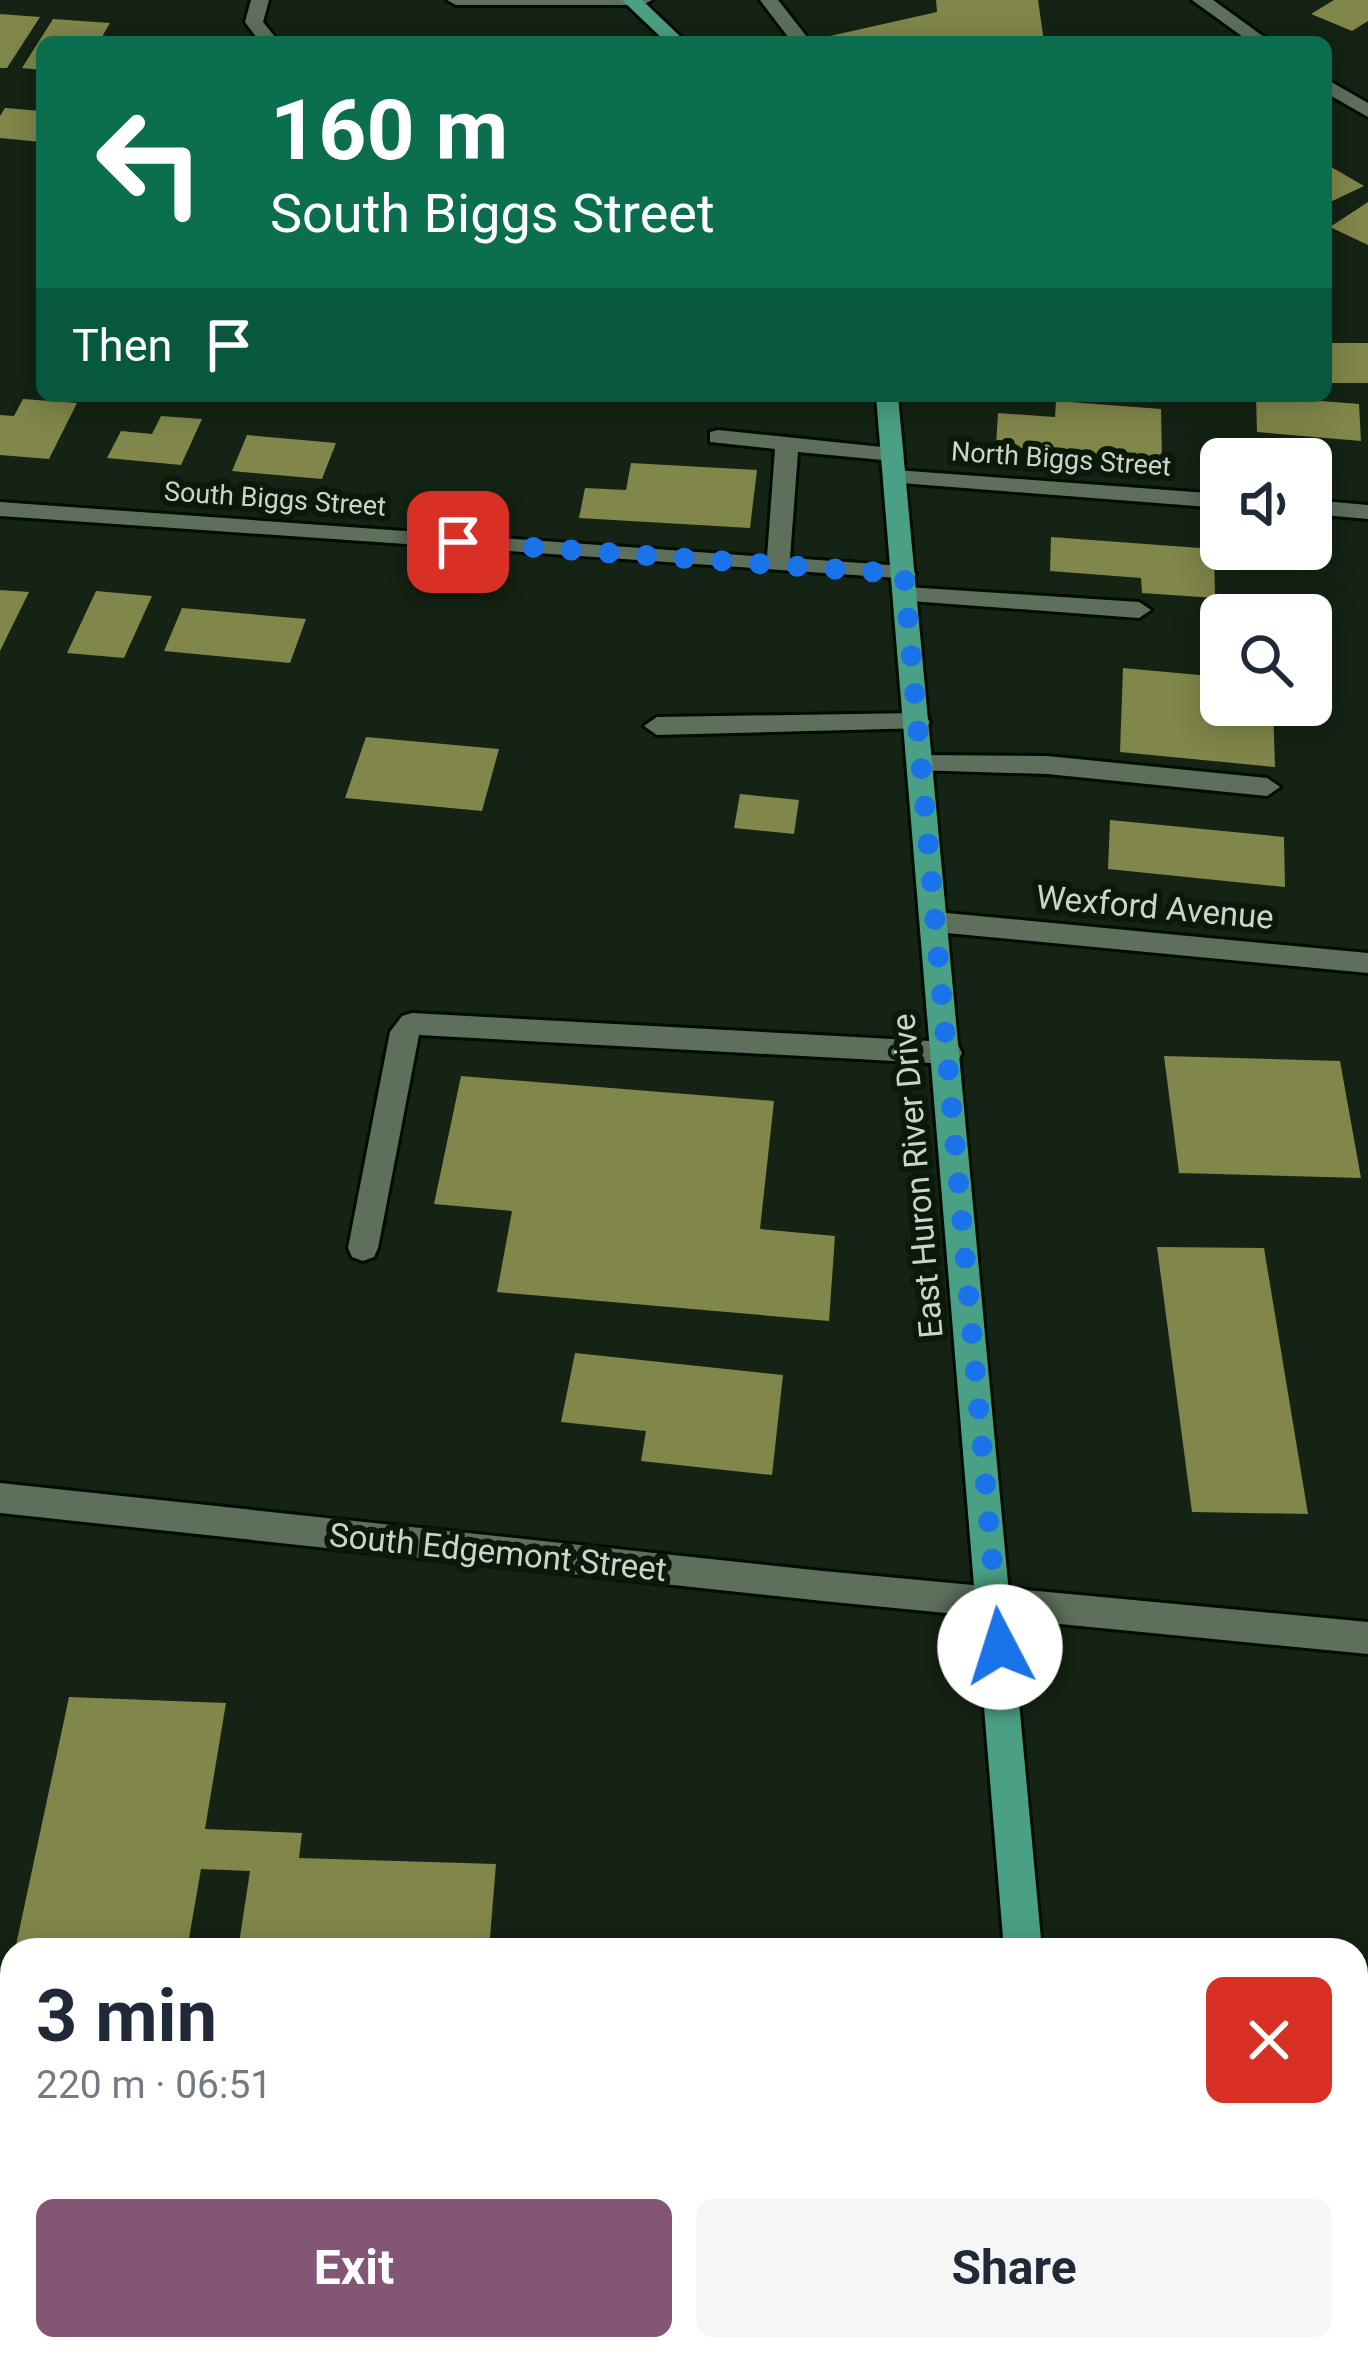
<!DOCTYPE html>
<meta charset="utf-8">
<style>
body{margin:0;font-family:Roboto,sans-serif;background:#f6f6f7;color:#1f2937;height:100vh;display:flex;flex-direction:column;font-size:45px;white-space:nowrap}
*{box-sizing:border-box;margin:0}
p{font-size:39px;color:#747a83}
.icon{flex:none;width:66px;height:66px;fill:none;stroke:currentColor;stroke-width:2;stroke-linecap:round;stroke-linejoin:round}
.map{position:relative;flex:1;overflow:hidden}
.details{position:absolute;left:0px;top:1938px;width:1368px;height:423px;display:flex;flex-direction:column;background:#fff;border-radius:36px 36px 0 0;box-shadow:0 6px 30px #0003}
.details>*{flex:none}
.top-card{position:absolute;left:36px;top:36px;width:1296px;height:366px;border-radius:18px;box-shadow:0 6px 30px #0003;background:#0b6e4f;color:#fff;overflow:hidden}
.fabs{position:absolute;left:1200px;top:438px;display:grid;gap:24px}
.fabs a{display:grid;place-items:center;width:132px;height:132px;border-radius:18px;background:#fff;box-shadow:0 6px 30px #0003;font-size:60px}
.pin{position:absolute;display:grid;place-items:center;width:102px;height:102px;color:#fff;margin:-51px;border-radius:24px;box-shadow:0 6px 18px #0006}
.me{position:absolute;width:132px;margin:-66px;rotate:355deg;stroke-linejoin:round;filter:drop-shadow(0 0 9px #0008)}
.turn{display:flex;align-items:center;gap:42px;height:252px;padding:0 36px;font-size:54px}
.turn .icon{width:156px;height:156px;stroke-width:2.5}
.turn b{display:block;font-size:84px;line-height:102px}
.then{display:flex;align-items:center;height:114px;padding:0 36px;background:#0003;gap:24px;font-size:45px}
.round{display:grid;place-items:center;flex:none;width:126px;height:126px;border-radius:18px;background:#f6f6f7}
.summary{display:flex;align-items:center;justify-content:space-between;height:204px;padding:0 36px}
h1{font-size:72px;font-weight:700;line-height:90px}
.action{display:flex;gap:24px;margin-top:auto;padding:24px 36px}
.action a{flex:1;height:138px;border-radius:18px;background:#835675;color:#fff;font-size:48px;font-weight:700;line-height:138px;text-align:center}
.action a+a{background:#f6f6f7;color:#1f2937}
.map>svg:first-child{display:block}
.building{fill:#81864a}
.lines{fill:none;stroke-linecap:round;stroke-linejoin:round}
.minor-casing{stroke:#020c01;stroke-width:6}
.major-casing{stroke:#020c01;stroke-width:6}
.minor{fill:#5e6f5c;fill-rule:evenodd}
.major{fill:#4aa084;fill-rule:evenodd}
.route{stroke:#1a73e8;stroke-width:21;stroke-dasharray:0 37.8}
.labels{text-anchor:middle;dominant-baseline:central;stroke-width:12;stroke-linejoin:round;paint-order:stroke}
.far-street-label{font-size:27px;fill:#cbd5ca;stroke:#0b190a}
.street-label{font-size:33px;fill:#cbd5ca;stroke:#0b190a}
</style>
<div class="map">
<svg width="1368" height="2360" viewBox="0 0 1368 2360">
<rect width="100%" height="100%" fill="#142313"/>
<path class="building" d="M936,0H1038L1044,42H835L830,36L937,12Z
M1334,0H1368V21L1352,31L1311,14Z
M0,14L40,17L7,68H0Z
M53,19L110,23L99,42H42V70L22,68Z
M5,108L42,111V142L0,138V116Z
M1326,164L1364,186L1326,204Z
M1368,202V245L1330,227Z
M1326,343H1368V383H1332Z
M1256,396L1359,404L1361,441L1257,432Z
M23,399L77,403L49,459L0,455V415L14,416Z
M1056,401L1161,409L1162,459L996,446L998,413L1055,417Z
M161,416L202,419L181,465L107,458L121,431L152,434Z
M247,435L336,443L322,479L232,471Z
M631,463L757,470L750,528L579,518L585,488L626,490Z
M1051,537L1214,549L1215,598L1142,593L1141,578L1050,571Z
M0,590L29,592L0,651Z
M96,591L152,596L124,658L67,653Z
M182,608L306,619L290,663L164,651Z
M1123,668L1221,677V705H1273L1275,767L1120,752Z
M366,737L499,749L482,811L345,798Z
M740,794L799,800L794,834L734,828Z
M1110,820L1284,837L1285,887L1108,869Z
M1164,1056L1340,1061L1361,1178L1179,1173Z
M461,1076L774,1101L760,1229L835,1236L829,1321L497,1292L512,1211L434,1204Z
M1157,1247L1264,1248L1308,1514L1192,1512Z
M575,1353L783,1375L772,1475L641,1461L646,1431L561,1422Z
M69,1697L226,1703L205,1829L302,1833L299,1858L496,1864L489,1950H238L250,1871L201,1869L187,1950H15Z"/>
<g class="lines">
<g class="minor-casing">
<path id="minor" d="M251,0H269L263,22L279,42H260L245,22Z
M447,0H652L643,5H456Z
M760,0H778L811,42H792Z
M1192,0H1213L1271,42H1250Z
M1326,79L1368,103V117L1326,93Z
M718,430L901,449L904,454L893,461L798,452L790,558L904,566L916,574L912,579L0,516V502L767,557L775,449L710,442V432Z
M896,470L1221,494V508L888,482L885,477Z
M1311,500L1368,505V519L1311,514Z
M906,587L1139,602L1151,610L1139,618L897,600L894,595Z
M917,713L926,716L930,722L926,728L657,735L644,726L657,717Z
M921,755L1047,756L1267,778L1280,787L1267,796L1047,774L912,770L908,764L912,758Z
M936,912L1368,953V973L936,932L922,922Z
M412,1013L948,1042L958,1045L962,1053L958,1061L948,1064L419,1035L378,1248L374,1257L363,1261L352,1257L348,1248L390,1032L402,1016Z
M0,1483L823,1571L1368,1622V1654L823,1601L0,1513Z
M1356,2091L1368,2093V2133L1356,2131Z"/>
</g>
<g class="major-casing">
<path id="major" d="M622,0H642L686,42H666Z
M876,396H898L1042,1950H1004Z
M1033,2349H1075V2360H1033Z"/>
</g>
<use href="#minor" class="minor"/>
<use href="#major" class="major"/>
</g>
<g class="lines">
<path class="route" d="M458,542L904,574L1000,1647"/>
</g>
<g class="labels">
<g class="far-street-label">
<text transform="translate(1061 459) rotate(4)">North Biggs Street</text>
<text transform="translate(275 499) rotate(4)">South Biggs Street</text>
</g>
<g class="street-label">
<text transform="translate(1155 907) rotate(5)">Wexford Avenue</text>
<text transform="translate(917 1176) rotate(-95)">East Huron River Drive</text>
<text transform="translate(498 1552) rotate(6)">South Edgemont Street</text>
</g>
</g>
</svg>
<div class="fabs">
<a><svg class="icon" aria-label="sound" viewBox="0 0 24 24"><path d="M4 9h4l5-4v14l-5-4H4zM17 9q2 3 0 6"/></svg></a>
<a><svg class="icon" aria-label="search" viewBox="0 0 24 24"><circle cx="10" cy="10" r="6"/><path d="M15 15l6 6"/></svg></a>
</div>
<div class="pin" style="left:458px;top:542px;background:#d93025"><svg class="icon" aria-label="arrive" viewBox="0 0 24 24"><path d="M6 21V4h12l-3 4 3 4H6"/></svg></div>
<svg class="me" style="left:1000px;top:1647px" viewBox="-20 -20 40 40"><circle r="19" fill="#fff"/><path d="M0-13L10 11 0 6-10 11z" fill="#1a73e8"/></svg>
<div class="top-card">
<div class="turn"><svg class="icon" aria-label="left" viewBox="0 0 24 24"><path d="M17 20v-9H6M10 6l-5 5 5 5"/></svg><div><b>160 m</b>South Biggs Street</div></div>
<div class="then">Then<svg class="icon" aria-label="arrive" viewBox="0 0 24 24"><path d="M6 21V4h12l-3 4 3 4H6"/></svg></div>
</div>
<section class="details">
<div class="summary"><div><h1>3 min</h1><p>220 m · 06:51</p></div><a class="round" style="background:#d93025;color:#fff"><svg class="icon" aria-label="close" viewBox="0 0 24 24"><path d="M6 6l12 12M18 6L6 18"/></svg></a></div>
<div class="action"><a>Exit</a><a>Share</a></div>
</section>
</div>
